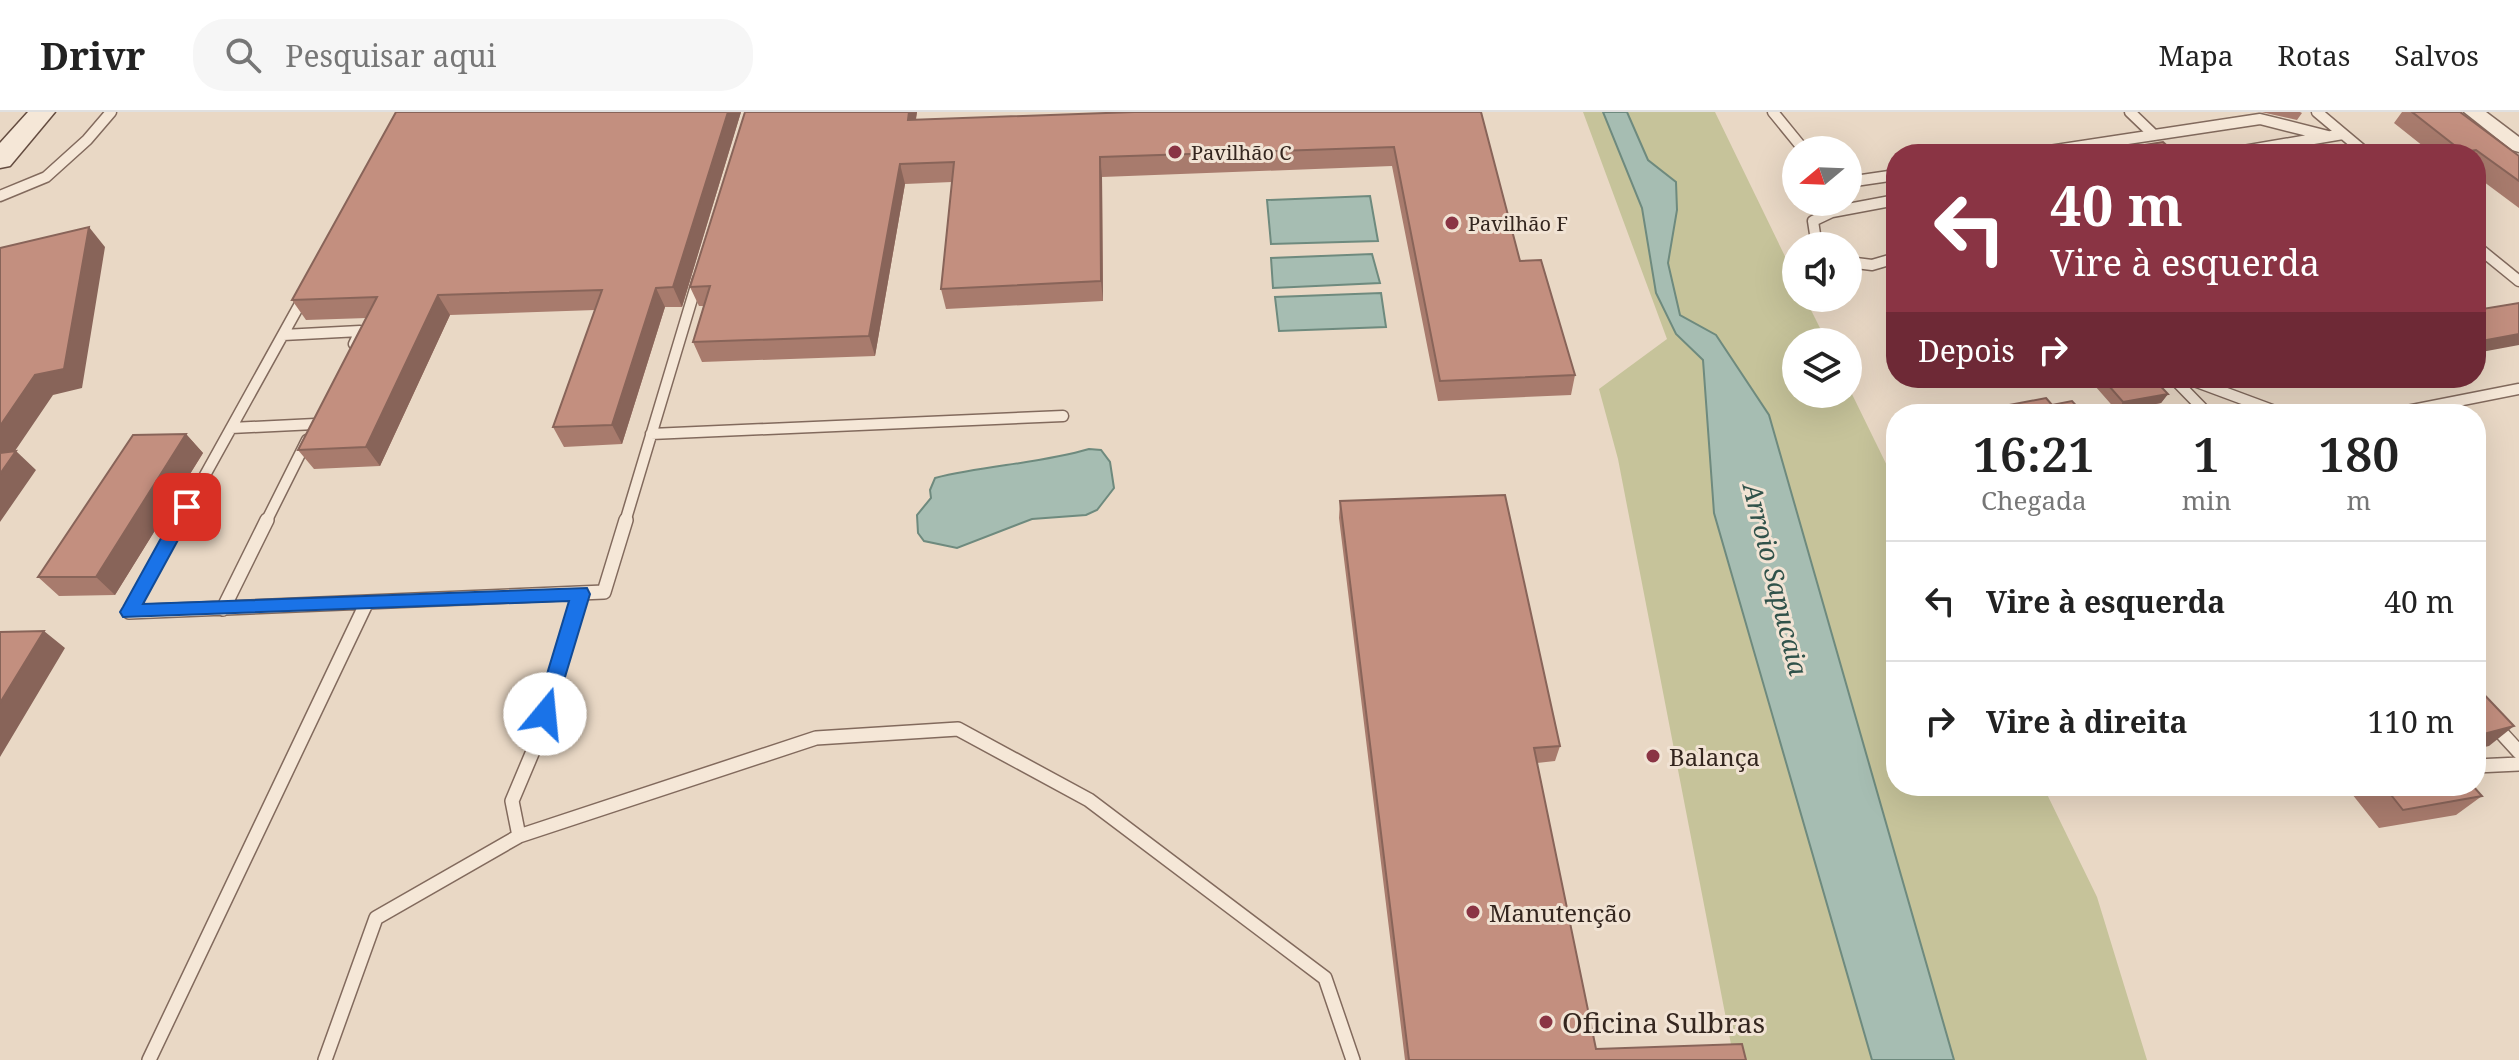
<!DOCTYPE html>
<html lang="pt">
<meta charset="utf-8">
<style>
body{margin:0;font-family:"Noto Serif",serif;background:#f6f6f6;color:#222;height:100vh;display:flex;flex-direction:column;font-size:30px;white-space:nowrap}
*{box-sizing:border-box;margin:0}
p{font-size:26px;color:#767676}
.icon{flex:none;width:44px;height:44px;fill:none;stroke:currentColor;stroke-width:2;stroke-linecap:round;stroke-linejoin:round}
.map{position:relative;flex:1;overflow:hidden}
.panel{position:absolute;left:1886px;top:292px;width:600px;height:392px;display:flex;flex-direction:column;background:#fff;border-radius:32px;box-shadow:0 8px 32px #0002}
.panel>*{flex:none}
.hud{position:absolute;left:1886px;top:32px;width:600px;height:244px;border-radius:32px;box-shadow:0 8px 32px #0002;background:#8a3444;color:#fff;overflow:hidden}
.needle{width:52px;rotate:251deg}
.controls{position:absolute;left:1782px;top:24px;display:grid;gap:16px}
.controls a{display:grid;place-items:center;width:80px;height:80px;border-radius:50%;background:#fff;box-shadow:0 8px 32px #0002;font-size:40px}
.pin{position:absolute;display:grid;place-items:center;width:68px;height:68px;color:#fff;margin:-34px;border-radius:16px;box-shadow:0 4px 12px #0006}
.me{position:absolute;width:88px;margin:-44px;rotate:17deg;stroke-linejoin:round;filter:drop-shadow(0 0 6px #0008)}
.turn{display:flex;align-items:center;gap:28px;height:168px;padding:0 32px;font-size:36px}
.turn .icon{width:104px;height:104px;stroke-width:2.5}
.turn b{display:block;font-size:56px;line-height:68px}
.then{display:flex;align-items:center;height:76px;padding:0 32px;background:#0003;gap:16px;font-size:30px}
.eta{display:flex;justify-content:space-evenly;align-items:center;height:136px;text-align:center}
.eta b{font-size:48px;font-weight:600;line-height:56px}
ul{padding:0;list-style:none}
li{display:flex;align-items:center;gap:24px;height:120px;padding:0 32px;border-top:2px solid #e0e0e0}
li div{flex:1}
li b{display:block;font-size:30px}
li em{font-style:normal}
header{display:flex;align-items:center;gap:48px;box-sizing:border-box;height:112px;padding:0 40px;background:#fff;border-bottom:2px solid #e0e0e0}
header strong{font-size:38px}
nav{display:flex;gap:44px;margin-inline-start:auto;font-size:28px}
.search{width:560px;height:72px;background:#f6f6f6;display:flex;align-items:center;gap:20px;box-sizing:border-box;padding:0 28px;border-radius:32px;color:#767676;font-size:30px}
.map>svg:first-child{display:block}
.green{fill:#c6c39a}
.water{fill:#a6bdb2;stroke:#6e8a7e;stroke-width:2}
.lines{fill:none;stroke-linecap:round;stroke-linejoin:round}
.lane-far1-casing{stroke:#826a5d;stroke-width:13}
.lane-casing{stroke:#826a5d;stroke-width:16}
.street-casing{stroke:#826a5d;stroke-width:3}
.secondary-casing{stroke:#644c40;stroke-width:3}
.lane-far1{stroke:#f5e7d7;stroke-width:10}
.lane{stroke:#f5e7d7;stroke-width:13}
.street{fill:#f5e7d7;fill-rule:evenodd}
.secondary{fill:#f5e7d7;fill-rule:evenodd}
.wall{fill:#a87b6d}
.shaded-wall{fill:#886459}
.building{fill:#c38f7f;stroke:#886459;stroke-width:2}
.route{fill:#1a73e8;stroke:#114b97;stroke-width:2}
.poi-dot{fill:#8a3444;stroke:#f1e3d4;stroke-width:3}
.labels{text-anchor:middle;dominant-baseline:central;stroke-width:6;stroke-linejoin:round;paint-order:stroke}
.far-poi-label{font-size:20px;fill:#34261f;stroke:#f1e3d4;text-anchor:start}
.poi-label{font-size:24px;fill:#34261f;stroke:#f1e3d4;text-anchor:start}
.water-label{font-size:26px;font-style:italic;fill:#30524a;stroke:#f1e3d4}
.near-poi-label{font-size:28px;fill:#34261f;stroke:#f1e3d4;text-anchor:start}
</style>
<header>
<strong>Drivr</strong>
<div class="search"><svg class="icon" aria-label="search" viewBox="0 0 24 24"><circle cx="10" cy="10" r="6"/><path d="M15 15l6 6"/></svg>Pesquisar aqui</div>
<nav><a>Mapa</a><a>Rotas</a><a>Salvos</a></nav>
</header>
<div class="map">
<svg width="2519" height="948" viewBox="0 0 2519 948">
<rect width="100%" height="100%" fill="#e9d8c5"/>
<path class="green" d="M1583,0H1603L1642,96L1656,181L1676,222L1703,248L1714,401L1872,948H1734L1618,347L1599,277L1667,227Z
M1627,0H1715L1796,167V186H1805L1827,230H1796V282H1848V274L1896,372V674H2043L2097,785L2147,948H1954L1769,303L1716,223L1680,203L1668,151L1677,98L1676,70L1648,48Z"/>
<path class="water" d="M1603,0H1627L1648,48L1676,70L1677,98L1668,151L1680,203L1716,223L1769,303L1954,948H1872L1714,401L1703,248L1676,222L1656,181L1642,96Z
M1370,84L1378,129L1271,132L1267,88Z
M1372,142L1380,171L1273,176L1271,146Z
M1381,181L1386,215L1279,219L1275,185Z
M1089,337L1101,338L1110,350L1114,376L1097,398L1086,403L1032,407L957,436L924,429L918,421L917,403L931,386L930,378L935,366C986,353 1038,352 1089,337Z"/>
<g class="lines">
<g class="lane-far1-casing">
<path id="lane-far1" d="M1773,0L1804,38
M2130,0L2154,23
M2317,0L2367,42
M2029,42L2260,7L2328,24
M2226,42L2343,22
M1848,70L1896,63
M0,84L46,65L87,28L111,0
M1822,134L1815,122L1813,109L1832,100L1896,88
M2476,134L2519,169
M1848,150L1872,153L1896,146
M283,223L360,219L354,232
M2173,266L2208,302
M2186,266L2283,302
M2392,302L2519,277
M231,316L315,312
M651,322L1063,304
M179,410L306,181
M266,410L307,328
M625,410L698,167"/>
</g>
<g class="lane-casing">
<path id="lane" d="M180,408L129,500L604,480L626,408
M223,497L267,408
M2476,593L2519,640
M2476,654L2519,652
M519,724L512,689L536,632L580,482
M149,948L366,492
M325,948L376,806L519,724L816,626L958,617L1089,688L1325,866L1353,948"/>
</g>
<g class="street-casing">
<path id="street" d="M2464,0H2486L2519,25V40L2512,38Z"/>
</g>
<g class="secondary-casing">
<path id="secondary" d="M28,0H55L10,54L0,56V31Z"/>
</g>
<use href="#lane-far1" class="lane-far1"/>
<use href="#lane" class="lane"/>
<use href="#street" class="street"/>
<use href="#secondary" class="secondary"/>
</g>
<path class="wall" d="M396,0H741L682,195H665L622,332L564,335L553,315L595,198L450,203L380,354L314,357L298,338L367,206L306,208L292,188Z
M745,0H917L916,8L1481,0L1520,149L1575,263L1571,283L1438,289L1392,54L1102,65L1103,189L946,197L941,177L952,70L905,72L875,244L702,250L693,230L704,194H699L690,175Z
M2261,0H2300L2302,1L2297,8Z
M2402,0H2460L2519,44V96L2476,64V42H2433L2394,11Z
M2088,266H2153L2168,282L2161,291L2117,299Z
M186,322L203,341L115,483L59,484L38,465Z
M1340,389L1560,634L1555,649L1537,651L1596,937L1746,948H1405L1339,406Z
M2362,674H2473L2482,684L2456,703L2379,716L2352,682Z"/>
<path class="shaded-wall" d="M728,0H741L682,195L673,175Z
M909,0H917L912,27L908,8Z
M2476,38L2473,42H2462L2463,40Z
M1100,45L1102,65L1103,189L1101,169Z
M900,52L905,72L875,244L869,224Z
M89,115L105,135L82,276L53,283L0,361V314L35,263Z
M656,176L665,195L622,332L612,313Z
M438,183L450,203L380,354L366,335Z
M2519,222V233L2476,241V230Z
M2168,282L2161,291L2117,299L2123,290Z
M186,322L203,341L115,483L96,465Z
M16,339L36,358L0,410V362Z
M44,519L65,536L0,645V591Z
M2514,614L2489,634L2476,637V624Z"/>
<path class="building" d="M396,0H728L673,175L656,176L612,313L553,315L602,178L438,183L366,335L298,338L377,185L292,188Z
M745,0H909L908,8L1134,0H1481L1520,149L1541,148L1575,263L1440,269L1394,35L1100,45L1101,169L941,177L954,50L900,52L869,224L693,230L710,174L690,175Z
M2412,0H2460L2519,44V69L2476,38L2463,40Z
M2163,30L2176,42H2089Z
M89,115L64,257L35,263L0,314V136Z
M2519,191V222L2476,230V198Z
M2102,266H2153L2168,282L2123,290Z
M2046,286L2052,293L2072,289L2084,302H1962Z
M186,322L96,465H38L133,323Z
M16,339L0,362V341Z
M1505,383L1560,634L1534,636L1596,937L1742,932L1746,948H1409L1340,389Z
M44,519L0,591V520Z
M2476,574L2514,614L2476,624Z
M2384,674H2473L2482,684L2403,698Z"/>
<path class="route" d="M187,388L196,395L143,492L587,476L590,482L552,608L545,611L538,608L535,602L569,489L123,505L120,500L123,495L181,390Z"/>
<g class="poi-dot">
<circle cx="1175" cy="40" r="8"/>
<circle cx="1452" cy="111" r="8"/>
<circle cx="1653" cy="644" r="8"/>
<circle cx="1473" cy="800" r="8"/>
<circle cx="1546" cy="910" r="8"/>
</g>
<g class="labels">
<g class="far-poi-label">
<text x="1191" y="40">Pavilhão C</text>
<text x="1468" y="111">Pavilhão F</text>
</g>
<g class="poi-label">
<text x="1669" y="644">Balança</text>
<text x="1489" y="800">Manutenção</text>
</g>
<g class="water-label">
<text transform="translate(1776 467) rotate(76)">Arroio Sapucaia</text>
</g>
<g class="near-poi-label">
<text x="1562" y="910">Oficina Sulbras</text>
</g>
</g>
</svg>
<div class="controls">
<a><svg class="needle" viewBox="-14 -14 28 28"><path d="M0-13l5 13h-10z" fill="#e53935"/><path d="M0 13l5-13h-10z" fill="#767676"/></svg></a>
<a><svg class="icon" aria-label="sound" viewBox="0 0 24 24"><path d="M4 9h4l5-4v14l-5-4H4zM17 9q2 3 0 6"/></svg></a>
<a><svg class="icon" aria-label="layers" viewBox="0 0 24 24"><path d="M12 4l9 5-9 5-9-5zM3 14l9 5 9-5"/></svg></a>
</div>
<div class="pin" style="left:187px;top:395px;background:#d93025"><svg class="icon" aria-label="arrive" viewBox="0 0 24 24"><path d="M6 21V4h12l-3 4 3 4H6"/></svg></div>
<svg class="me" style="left:545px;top:602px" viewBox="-20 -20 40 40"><circle r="19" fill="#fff"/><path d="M0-13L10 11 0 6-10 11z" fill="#1a73e8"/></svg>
<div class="hud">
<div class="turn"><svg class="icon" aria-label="left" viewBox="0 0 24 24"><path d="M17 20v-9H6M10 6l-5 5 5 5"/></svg><div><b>40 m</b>Vire à esquerda</div></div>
<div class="then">Depois<svg class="icon" aria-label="right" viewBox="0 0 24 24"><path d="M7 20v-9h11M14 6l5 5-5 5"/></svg></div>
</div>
<section class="panel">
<div class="eta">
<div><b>16:21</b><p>Chegada</p></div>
<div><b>1</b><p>min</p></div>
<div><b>180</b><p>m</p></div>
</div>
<ul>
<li><svg class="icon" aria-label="left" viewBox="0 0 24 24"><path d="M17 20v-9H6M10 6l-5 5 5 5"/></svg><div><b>Vire à esquerda</b></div><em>40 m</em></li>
<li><svg class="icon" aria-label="right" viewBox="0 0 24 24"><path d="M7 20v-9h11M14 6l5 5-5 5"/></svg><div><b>Vire à direita</b></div><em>110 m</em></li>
</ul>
</section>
</div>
